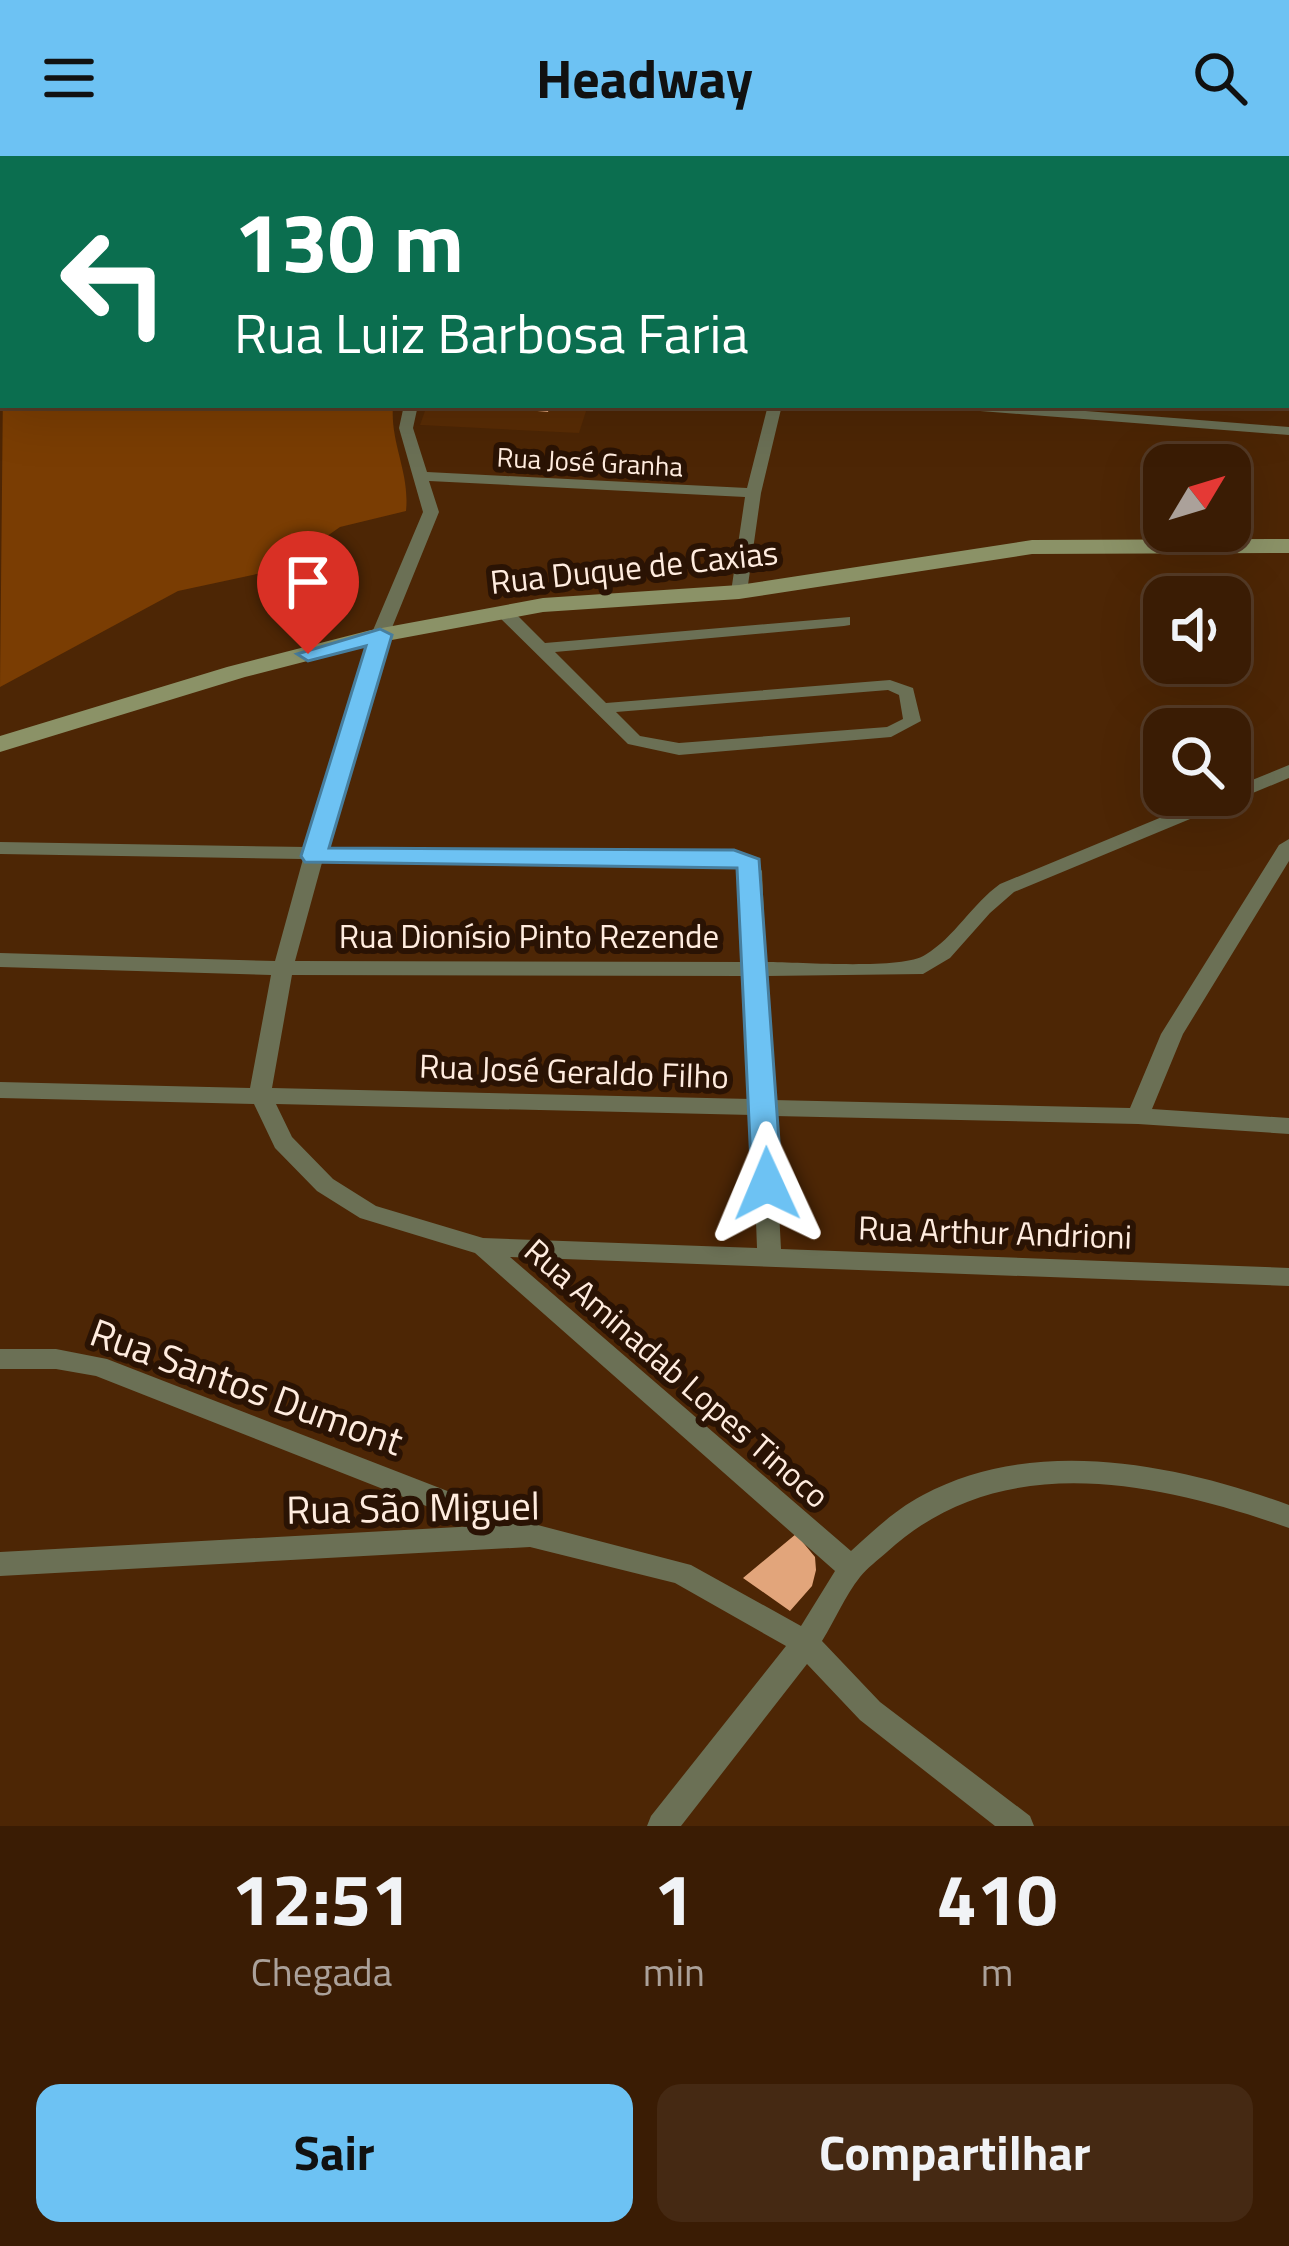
<!DOCTYPE html>
<html lang="pt">
<meta charset="utf-8">
<style>
body{margin:0;font-family:"Titillium Web",sans-serif;background:#452913;color:#f1f3f6;height:100vh;display:flex;flex-direction:column;font-size:45px;white-space:nowrap}
*{box-sizing:border-box;margin:0}
p{font-size:39px;color:#aba19a}
.icon{flex:none;width:66px;height:66px;fill:none;stroke:currentColor;stroke-width:2;stroke-linecap:round;stroke-linejoin:round}
.map{position:relative;height:1670px;overflow:hidden}
.details{display:flex;flex-direction:column;background:#3a1c04;flex:1}
.details>*{flex:none}
.hud{position:absolute;left:0px;top:0px;width:1290px;height:252px;box-shadow:0 12px 48px #0002,0 0 0 3px #543a26;background:#0b6e4f;color:#fff;overflow:hidden}
.needle{width:78px;rotate:52deg}
.buttons{position:absolute;left:1143px;top:288px;display:grid;gap:24px}
.buttons a{display:grid;place-items:center;width:108px;height:108px;border-radius:24px;background:#3a1c04;box-shadow:0 12px 48px #0002,0 0 0 3px #543a26;font-size:60px}
.pin{position:absolute;display:grid;place-items:center;width:102px;height:102px;color:#fff;margin:-123px -51px;border-radius:50% 50% 50% 0;rotate:-45deg;box-shadow:0 0 12px #0007}
.pin .icon{rotate:45deg}
.me{position:absolute;width:132px;margin:-66px;rotate:359deg;stroke-linejoin:round;filter:drop-shadow(0 0 9px #0008)}
.turn{display:flex;align-items:center;gap:42px;height:252px;padding:0 36px;font-size:54px}
.turn .icon{width:156px;height:156px;stroke-width:2.5}
.turn b{display:block;font-size:84px;line-height:102px}
.eta{display:flex;justify-content:space-evenly;align-items:center;height:204px;text-align:center}
.eta b{font-size:72px;font-weight:700;line-height:84px}
.cta{display:flex;gap:24px;margin-top:auto;padding:24px 36px}
.cta a{flex:1;height:138px;border-radius:24px;background:#6dc2f3;color:#111;font-size:48px;font-weight:700;line-height:138px;text-align:center}
.cta a+a{background:#452913;color:#f1f3f6}
header{display:flex;justify-content:space-between;align-items:center;height:156px;padding:0 36px;background:#6dc2f3;color:#111;font-size:54px;font-weight:700}
.map>svg:first-child{display:block}
.built{fill:#592c05}
.green{fill:#7a3d03}
.building{fill:#e2a57b}
.lines{fill:none;stroke-linecap:round;stroke-linejoin:round}
.street{fill:#6b7055;fill-rule:evenodd}
.secondary{fill:#8b9267;fill-rule:evenodd}
.route{fill:#6dc2f3;stroke:#477e9e;stroke-width:3}
.labels{text-anchor:middle;dominant-baseline:central;stroke-width:12;stroke-linejoin:round;paint-order:stroke}
.far-street-label{font-size:27px;fill:#ffecdf;stroke:#2a1304}
.street-label{font-size:33px;fill:#ffecdf;stroke:#2a1304}
.near-street-label{font-size:39px;fill:#ffecdf;stroke:#2a1304}
</style>
<header><svg class="icon" aria-label="menu" viewBox="0 0 24 24"><path d="M4 6h16M4 12h16M4 18h16"/></svg>Headway<svg class="icon" aria-label="search" viewBox="0 0 24 24"><circle cx="10" cy="10" r="6"/><path d="M15 15l6 6"/></svg></header>
<div class="map">
<svg width="1289" height="1670" viewBox="0 0 1289 1670">
<rect width="100%" height="100%" fill="#4d2605"/>
<path class="built" d="M427,249H588L579,277L420,269Z"/>
<path class="green" d="M692,0H1289V114L1287,3Z
M3,231V249H393C390,288 410,316 406,355L340,371L280,413L178,435L0,531Z"/>
<path class="building" d="M473,249H550L548,256Z
M796,1378L815,1401L816,1414L812,1430L790,1455L743,1422Z"/>
<g class="lines">
<path class="street" d="M59,0H71L70,3H58Z
M166,0H178L164,3Z
M677,0H689L691,3H679Z
M0,11H3V19H0Z
M0,118H3V126H0Z
M1287,137H1289V145H1287Z
M1287,202H1289V210H1287Z
M0,212H3L1,227H0Z
M404,249H418L413,272L427,316L747,332L768,249H782L761,337L747,436L739,441L731,436L745,341L429,325L439,356L389,479L326,691L744,698L751,700L762,715L766,806C799,806 903,814 925,799C955,781 972,748 1000,728L1215,639H1230V633L1289,609V622L1014,736L990,757L950,802L923,818L767,820L773,944L1130,952L1161,878L1279,689L1289,683V705L1183,878L1152,953L1289,962V978L1138,968L774,960L781,1093L1289,1112V1130L510,1101L851,1395C873,1375 896,1353 923,1339C1035,1279 1176,1308 1289,1349V1372C1157,1326 1001,1291 887,1396C878,1404 867,1412 860,1421C845,1440 835,1464 822,1485L880,1546L1030,1660L1034,1670H995L860,1564L807,1508L681,1670H647L651,1660L786,1490L675,1427L530,1391L0,1420V1396L477,1370L96,1220L56,1213H0V1193H56L107,1203L530,1367L691,1409L801,1470L835,1415L475,1097L360,1062L317,1035L275,992L254,948L0,942V926L250,932L271,819L0,811V797L275,805L303,703L0,698V686L307,691L371,479L423,356L399,272ZM323,703L738,710L742,715L746,806L295,805ZM292,819L746,820L751,943L272,932ZM276,948L752,959L757,1092L483,1082L376,1050L333,1023L292,981Z
M948,249H1011L1289,271V279L955,253Z
M503,450L509,451L545,487L850,461V469L844,470L555,496L606,547L890,524L913,532L921,565L891,581L679,599L628,588L497,459L495,455ZM888,534L899,539L903,563L887,571L679,587L640,580L616,556Z"/>
<path class="secondary" d="M1289,383V397L1032,398L739,443L543,456L381,486L245,521L0,596V580L227,511L371,474L543,442L739,429L1032,384Z"/>
</g>
<path class="route" d="M380,473L392,479L329,692L734,694L759,703L782,1028L778,1036H756L752,1028L737,712L305,706L301,700L366,490L308,505L297,498Z"/>
<g class="labels">
<g class="far-street-label">
<text transform="translate(590 305) rotate(3)">Rua José Granha</text>
</g>
<g class="street-label">
<text transform="translate(634 411) rotate(-6)">Rua Duque de Caxias</text>
<text x="529" y="780">Rua Dionísio Pinto Rezende</text>
<text transform="translate(574 915) rotate(2)">Rua José Geraldo Filho</text>
<text transform="translate(995 1076) rotate(2)">Rua Arthur Andrioni</text>
<text transform="translate(677 1217) rotate(41)">Rua Aminadab Lopes Tinoco</text>
</g>
<g class="near-street-label">
<text transform="translate(247 1230) rotate(20)">Rua Santos Dumont</text>
<text transform="translate(413 1351) rotate(-1)">Rua São Miguel</text>
</g>
</g>
</svg>
<div class="buttons">
<a><svg class="needle" viewBox="-14 -14 28 28"><path d="M0-13l5 13h-10z" fill="#e53935"/><path d="M0 13l5-13h-10z" fill="#aba19a"/></svg></a>
<a><svg class="icon" aria-label="sound" viewBox="0 0 24 24"><path d="M4 9h4l5-4v14l-5-4H4zM17 9q2 3 0 6"/></svg></a>
<a><svg class="icon" aria-label="search" viewBox="0 0 24 24"><circle cx="10" cy="10" r="6"/><path d="M15 15l6 6"/></svg></a>
</div>
<div class="pin" style="left:308px;top:498px;background:#d93025"><svg class="icon" aria-label="arrive" viewBox="0 0 24 24"><path d="M6 21V4h12l-3 4 3 4H6"/></svg></div>
<svg class="me" style="left:767px;top:1028px" viewBox="-20 -20 40 40"><path d="M0-17L14 15 0 8-14 15z" fill="#6dc2f3" stroke="#fff" stroke-width="4"/></svg>
<div class="hud">
<div class="turn"><svg class="icon" aria-label="left" viewBox="0 0 24 24"><path d="M17 20v-9H6M10 6l-5 5 5 5"/></svg><div><b>130 m</b>Rua Luiz Barbosa Faria</div></div>
</div>
</div>
<section class="details">
<div class="eta">
<div><b>12:51</b><p>Chegada</p></div>
<div><b>1</b><p>min</p></div>
<div><b>410</b><p>m</p></div>
</div>
<div class="cta"><a>Sair</a><a>Compartilhar</a></div>
</section>
